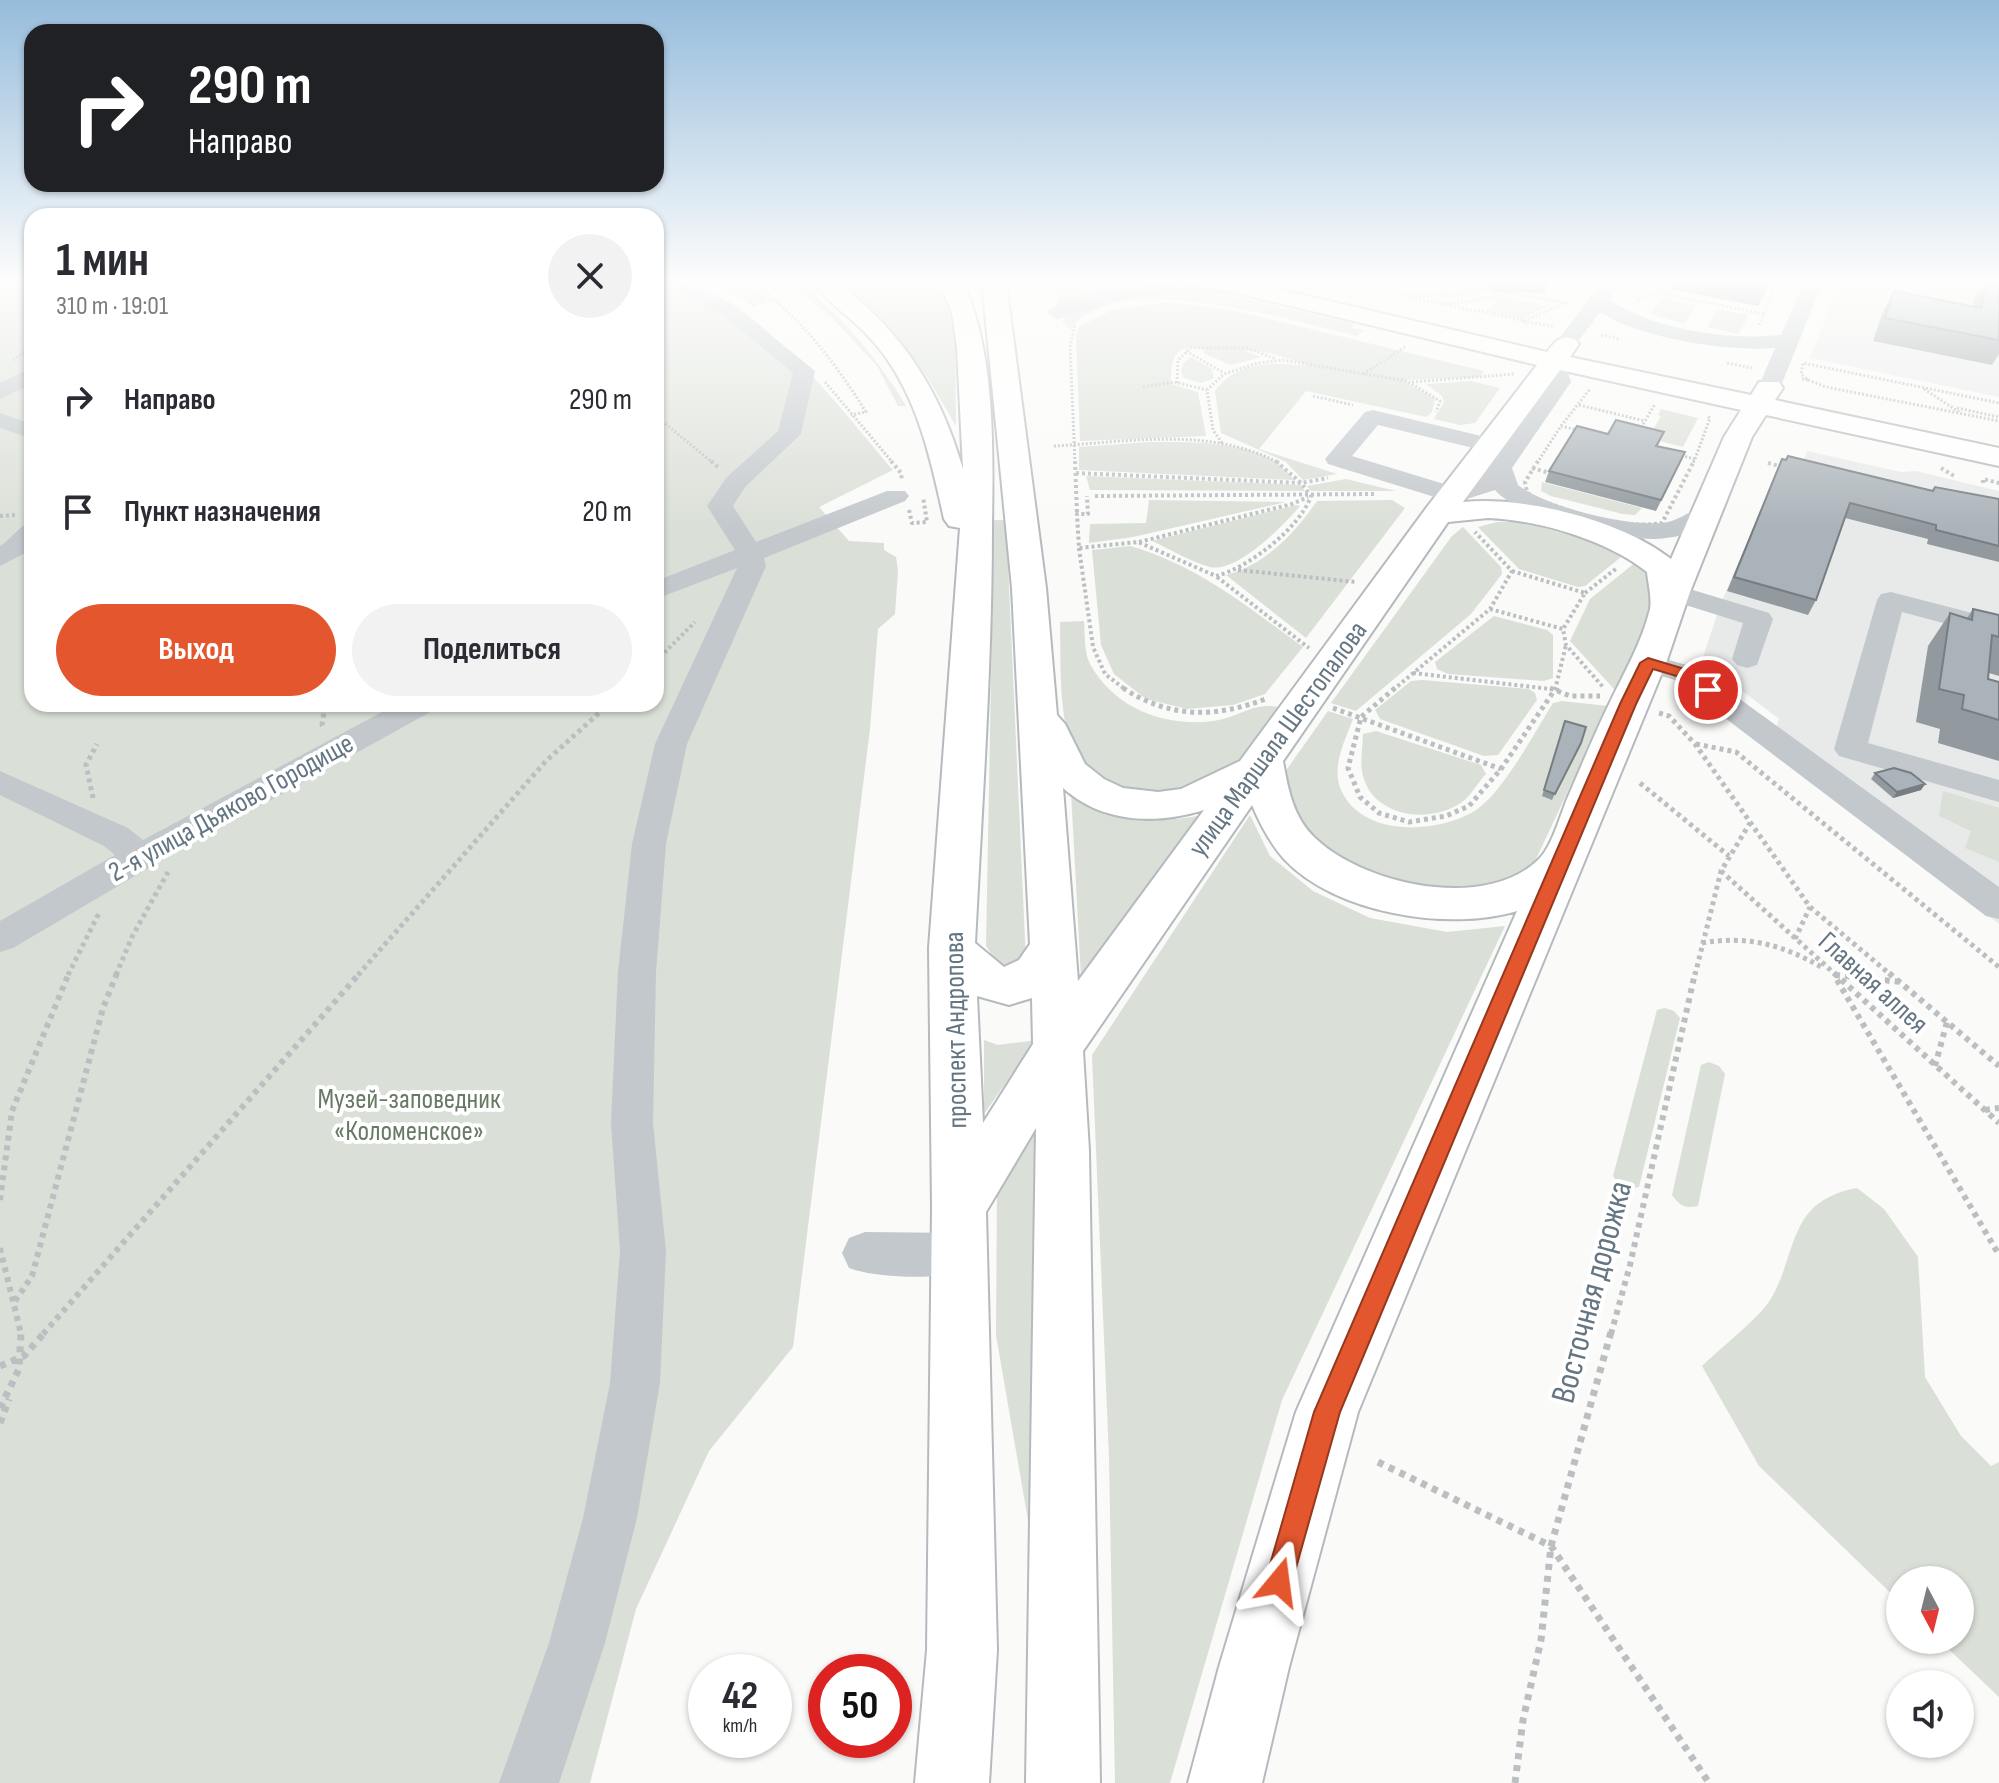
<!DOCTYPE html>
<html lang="ru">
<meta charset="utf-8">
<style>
body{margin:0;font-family:"Sofia Sans Condensed",sans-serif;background:#f2f2f3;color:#2b2b33;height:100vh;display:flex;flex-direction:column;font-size:30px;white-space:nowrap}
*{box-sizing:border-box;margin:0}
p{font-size:26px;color:#7c7c81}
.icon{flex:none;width:44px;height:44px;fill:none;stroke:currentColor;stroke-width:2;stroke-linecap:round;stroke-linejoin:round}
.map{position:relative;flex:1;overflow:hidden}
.panel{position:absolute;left:24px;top:208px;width:640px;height:504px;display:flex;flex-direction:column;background:#fff;border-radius:24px;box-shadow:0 2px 6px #0004}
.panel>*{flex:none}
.guide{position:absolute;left:24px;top:24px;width:640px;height:168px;border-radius:24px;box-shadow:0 2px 6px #0004;background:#202124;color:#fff;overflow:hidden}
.needle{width:52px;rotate:173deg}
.fabs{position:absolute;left:1886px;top:1566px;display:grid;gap:16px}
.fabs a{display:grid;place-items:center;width:88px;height:88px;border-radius:50%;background:#fff;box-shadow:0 2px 6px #0004;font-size:40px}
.speed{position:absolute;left:688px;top:1654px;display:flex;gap:16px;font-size:40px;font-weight:700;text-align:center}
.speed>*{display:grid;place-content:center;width:104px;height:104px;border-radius:50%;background:#fff;box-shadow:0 2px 6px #0004;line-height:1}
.speed small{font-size:20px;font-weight:400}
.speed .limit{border:12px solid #d22;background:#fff;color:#111}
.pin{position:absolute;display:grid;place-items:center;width:68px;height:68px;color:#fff;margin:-34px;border:4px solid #fff;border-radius:50%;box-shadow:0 2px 8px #0007}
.me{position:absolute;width:88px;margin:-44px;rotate:16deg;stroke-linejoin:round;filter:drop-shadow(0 0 6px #0008)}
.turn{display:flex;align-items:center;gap:28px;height:168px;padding:0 32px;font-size:36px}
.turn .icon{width:104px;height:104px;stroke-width:2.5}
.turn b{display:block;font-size:56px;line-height:68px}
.round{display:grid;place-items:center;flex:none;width:84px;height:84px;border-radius:42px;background:#f2f2f3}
.headline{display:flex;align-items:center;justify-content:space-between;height:136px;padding:0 32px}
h1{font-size:48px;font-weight:700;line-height:60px}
.cta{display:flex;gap:16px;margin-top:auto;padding:16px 32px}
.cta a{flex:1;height:92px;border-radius:48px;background:#e4572e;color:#fff;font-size:32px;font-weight:700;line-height:92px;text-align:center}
.cta a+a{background:#f2f2f3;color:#2b2b33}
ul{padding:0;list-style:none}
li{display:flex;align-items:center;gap:24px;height:112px;padding:0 32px}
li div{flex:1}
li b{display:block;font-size:30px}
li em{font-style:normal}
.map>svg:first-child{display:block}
.built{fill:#e8e9e9}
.green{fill:#dadfd7}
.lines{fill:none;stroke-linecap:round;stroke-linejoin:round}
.major-casing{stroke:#b5babe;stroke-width:4}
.path-far4{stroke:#bbbfc2;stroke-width:3;stroke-dasharray:2 2;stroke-linecap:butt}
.path-far3{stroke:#bbbfc2;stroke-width:4;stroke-dasharray:3 3;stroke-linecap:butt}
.path-far2{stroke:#bbbfc2;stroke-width:5;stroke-dasharray:4 4;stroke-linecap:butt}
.path-far1{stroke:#bbbfc2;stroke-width:6;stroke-dasharray:5 5;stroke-linecap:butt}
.path{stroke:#bbbfc2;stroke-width:7;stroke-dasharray:6 6;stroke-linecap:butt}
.minor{fill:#c3c8cc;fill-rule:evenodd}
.major{fill:#fff;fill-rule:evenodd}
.wall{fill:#929a9f}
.shaded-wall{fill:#777d82}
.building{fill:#aab3b9;stroke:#777d82;stroke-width:2}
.route{fill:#e4572e;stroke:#94391e;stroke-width:2}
.labels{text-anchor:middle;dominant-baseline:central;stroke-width:8;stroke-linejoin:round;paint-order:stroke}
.street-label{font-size:28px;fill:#657683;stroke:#fff}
.park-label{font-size:28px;fill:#687a64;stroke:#fff}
.near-street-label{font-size:34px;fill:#657683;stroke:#fff}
</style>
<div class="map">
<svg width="1999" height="1783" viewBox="0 0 1999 1783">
<rect width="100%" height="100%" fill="#fafaf8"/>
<path class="built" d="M1841,282H1999V397L1810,358Z
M1807,451L1901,472L1916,471L1999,491V924L1766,745L1773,737L1779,719L1702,660L1720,606L1776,472L1780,473L1785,458L1803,462Z"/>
<path class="green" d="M0,282H32V704H656V282C665,282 678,280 687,282C763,304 842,411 893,470L819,507L849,541L884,543V550L896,557L898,570L895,614L878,629L870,729L793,1347L709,1451L636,1609L590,1783H0Z
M712,282H749L770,300L751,304Z
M788,282H799L807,288C847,323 878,359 906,406H898L877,366L832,318Z
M834,282H940L955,320L956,426L926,375L889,329Z
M1058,282H1170L1101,291L1057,306Z
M1143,293L1234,296L1354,324L1352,328L1364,330L1357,336C1296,322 1113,265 1071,330L1062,321L1067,316Z
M1508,298L1548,306L1522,319L1487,311L1498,300Z
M1662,298L1696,305L1685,324L1651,314Z
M1167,302L1227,309L1484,371L1480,377L1403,380L1435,399L1432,412L1426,417L1306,391L1259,449L1337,474L1303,480L1286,462L1221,433L1215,391C1238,359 1276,363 1311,366C1290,359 1266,349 1244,351L1261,357L1231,365L1203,353L1206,350C1173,342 1171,359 1171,384L1198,392L1206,436L1080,441L1076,336L1079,327L1112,310Z
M1718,309L1749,315L1738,334L1707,327Z
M1191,357L1212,369L1214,378L1201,383L1184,378L1181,371L1183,363Z
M1471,381L1500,388L1475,423L1460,425L1434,419L1444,402L1442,396L1426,384Z
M1661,409L1698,418L1683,447L1648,438L1661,416L1658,415Z
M1149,442C1193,442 1266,439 1294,480L1079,470V447Z
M1086,476L1300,485L1305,491L1090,490Z
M1346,479L1396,491H1311L1307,486Z
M1542,482L1642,508L1635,515L1623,514L1551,496L1541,491Z
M1149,500L1286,502L1133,537L1089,543L1090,524L1146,523Z
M1392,500L1405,508L1306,638L1226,575C1265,565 1295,533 1317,501Z
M1296,505L1300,506C1284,525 1237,573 1210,567C1191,562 1170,549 1152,541Z
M994,520H1006L1026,962L1002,970L986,946Z
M1497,522H1524L1614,548L1621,557L1585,586L1578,587L1519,569L1478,527Z
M1463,527L1501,567L1502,574L1471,614L1356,711L1331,703L1452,536Z
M1130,546C1197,565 1248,607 1303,647L1265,694L1233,705L1187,709L1146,699L1114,674L1101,645L1092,550Z
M1642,557L1658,599L1615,690L1570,641L1590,599Z
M1494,616L1547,630L1553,635V678L1544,681L1448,674L1437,669L1435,662Z
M1084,621C1085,634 1084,653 1090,664C1115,710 1169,729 1219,720C1246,714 1254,701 1284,708C1271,726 1257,752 1240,766C1197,799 1106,811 1075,754C1058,722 1061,658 1060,622Z
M1422,680L1529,689L1535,693L1537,700L1498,755L1484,756L1380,719L1375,710L1411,681Z
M1562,701L1608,706L1536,859L1515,878L1484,891L1443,895L1369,881L1300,831L1284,797L1285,772L1328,711L1353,719C1345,740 1331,767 1341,790C1362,837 1434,834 1473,812C1501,796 1535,732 1553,703Z
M1376,731L1481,765L1486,774C1478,782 1471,796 1462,802C1428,826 1369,816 1362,771C1360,759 1363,745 1363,734Z
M1943,791L1999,808V862L1965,848L1971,831L1939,816Z
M1071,792C1123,819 1146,825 1204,815L1081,977Z
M1250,815L1270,856L1313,891L1370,918L1447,932L1505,926L1282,1400L1170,1783H1115L1109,1457L1092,1055Z
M1665,1008L1674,1011L1680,1018L1639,1187C1626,1190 1620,1186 1613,1176L1657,1010Z
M984,1040L998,1045L1031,1041V1047L984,1114Z
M1709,1062L1719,1066L1725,1074L1698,1206C1686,1209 1680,1206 1672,1195L1701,1065Z
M1031,1134L1041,1136L1039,1584L996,1335L997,1194Z
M1857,1188L1884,1209L1918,1257L1925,1377L1961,1436L1991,1466L1999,1462V1697L1939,1640H1960V1580H1900V1602L1759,1466L1702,1366C1719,1349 1762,1316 1772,1297C1799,1248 1788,1201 1857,1188Z"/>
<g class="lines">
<g class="major-casing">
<path id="major" d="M812,282H838C904,335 939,388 963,469L957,348L952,312L939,282H963C996,354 993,450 992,528C992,666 982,805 975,943L1004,967L1019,960L1030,944L1012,588L982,282H1006L1046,588L1057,715L1065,724L1085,764L1104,779L1123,788L1158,792L1181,789L1240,761L1427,507L1537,365L1211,287L1207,282H1248L1547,352C1556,340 1560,335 1575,339L1579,344L1570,357L1751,395L1759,382H1779L1783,388L1775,400L1999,448V466L1766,415L1752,437L1690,592L1666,663L1358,1412L1289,1667L1262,1783H1188L1219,1667L1296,1412L1517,911C1448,932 1334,913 1284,859C1270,843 1260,824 1252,805L1083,1051L1089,1151L1100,1783H1026L1036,1128L986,1212L997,1650L989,1783H915L927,1650L932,1208L929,948L960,528L949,526L944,519C930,455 916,388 870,338C853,318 827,303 812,282ZM1560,370L1741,410L1724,437L1671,559C1621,520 1525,496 1463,502ZM1488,518C1539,520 1607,540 1647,572C1648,583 1652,598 1650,609C1642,642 1624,673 1609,704C1594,735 1581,767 1567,799C1560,816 1552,846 1539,859C1486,912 1364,885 1315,838C1293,817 1288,789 1283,761L1448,522ZM1063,788C1102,823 1155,825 1204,810L1078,981ZM977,996L1009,1005L1032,998L1033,1044L983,1123Z"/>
</g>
<path class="path-far4" d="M752,282C800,317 835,362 866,412L851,415
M1349,282L1478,312
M1416,282L1437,285
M1436,282L1569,303
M1476,282L1485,292
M1570,282L1582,286
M1658,293L1665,282
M1415,296L1477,293
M1638,301L1641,297L1658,293L1764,314
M1449,304L1503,296
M752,305L774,300
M1478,310L1524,321L1563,304
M1523,322L1553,326
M1759,325L1778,282
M1601,335L1620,339
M1186,351L1224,373
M13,360L32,347
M1727,363L1752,368
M1363,374L1405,347
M1802,379L1808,380L1801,374L1803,363L1999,403
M1808,380L1826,387L1999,421
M825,382L893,463
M1412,382L1514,374
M1177,383L1178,360L1191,348H1247L1276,359
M1143,387L1174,382L1207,390
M1924,389L1959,412
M1313,396L1353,405
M1579,405L1645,421
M1957,408L1999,417
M656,416L713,463
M1561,426L1590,389
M1639,431L1655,404
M1222,443L1213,430L1207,390L1224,374L1258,363L1283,360L1407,381L1440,401L1436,412
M1054,446C1129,442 1210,426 1279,463
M1695,459L1710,418L1707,416
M1075,463L1070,345L1075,326
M1537,463L1561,426L1695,459L1693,463"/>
<path class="path-far3" d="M711,461L720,469
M891,461L901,473L902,481
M1075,461L1077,514
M1276,461L1301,483L1328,478
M1538,461L1525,482L1527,492L1534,498C1575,513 1618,530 1662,523L1694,461
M1768,463L1783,467
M1532,468L1550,473
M1941,468L1954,476
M1076,473L1301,483L1311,496C1300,528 1248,568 1216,576L1138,542L1079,548L1077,514H1088L1087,496
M1983,483V479L1999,483
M1095,496L1375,494
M909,510L912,523L927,522L923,497
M0,516L15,515
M1139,542L1292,504L1308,497
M1079,548L1093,647L1105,674L1126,690
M1238,570L1356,582
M1512,571L1585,593L1563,629
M1217,577L1309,648
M1585,593L1617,568
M1490,609L1563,629L1566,645L1603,687
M656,661L695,622
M1413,673L1559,690
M1393,690L1490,609L1512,571L1475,532
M1555,690L1566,645"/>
<path class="path-far2" d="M1123,688C1170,719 1217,718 1268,698
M1395,688L1361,717L1348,768L1360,797L1379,813L1409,822L1446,816L1469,806L1501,769L1556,688
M1550,688L1570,696H1600
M280,704H292
M317,704L325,706L322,725L325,728
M1333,708L1501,769
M1659,713L1669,716L1695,744L1810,907L1891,975
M1696,744L1736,752L1999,967
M1640,783L1729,856
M93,798L86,765L97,744
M1721,871L1836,975
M1795,939L1810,907
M1702,943C1747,935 1784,945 1823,968
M68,975L100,911
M116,975L132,937L168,872
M358,975L546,761L609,704
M1695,975L1721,871L1750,823
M1835,975H1840"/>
<path class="path-far1" d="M1834,973L1999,1123
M1889,973L1999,1066
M1835,975L1901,982
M1837,980L1999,1255
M1935,1066L1947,1022
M1985,1110L1999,1108
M0,1200L12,1111L69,973
M0,1248L21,1334
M15,1301L32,1276L103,1008L117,973
M43,1334L360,973
M1611,1334L1630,1265L1695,973"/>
<path class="path" d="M0,1366L24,1356L45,1332
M0,1408L19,1369L21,1332
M0,1423L9,1399
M1378,1462L1551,1546L1709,1783
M1515,1783L1523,1720L1541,1640L1551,1546L1611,1332"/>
<path class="minor" d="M657,282H682L734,305L815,371L801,434L745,487L733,506L756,542L887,491H905L909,496L905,501L764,558L766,566L687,744L666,844L656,972L653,1123L666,1251L660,1383L637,1518L605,1643L559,1783H499L549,1643L583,1518L610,1383L620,1251L611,1123L618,972L632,844L655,744L737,568L656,599V581L735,550L707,506L727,477L778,431L793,373L720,313Z
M1176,282L1250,283L1260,289L1250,295L1176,294L1128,298L1057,319L1047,313C1066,291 1146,284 1176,282Z
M1602,282H1618L1620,284L1609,300C1654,329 1727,341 1781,335L1804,282H1823L1780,388L1769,395L1758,388L1775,348C1727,352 1640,338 1600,312L1573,348H1559L1555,344Z
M1553,355L1564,361L1571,382L1512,468L1518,485C1546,507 1633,529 1668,522C1685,518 1696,504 1714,509L1718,514C1706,532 1675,538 1655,539C1619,540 1518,518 1495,490L1454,503L1328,464L1325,459L1365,412L1373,410L1498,440L1502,445L1498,450L1490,452L1378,425L1352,456L1454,487L1479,479L1549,382L1542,361Z
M32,368V384L0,399V383Z
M0,413L32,424V439L0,428Z
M32,522L31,550L0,566V546C12,539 19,525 32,522Z
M1673,584L1769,613L1773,619L1757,665L1747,668L1737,665L1732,659L1743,623L1663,598L1659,592L1663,586Z
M1891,592L1999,620V638L1902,612L1868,743L1999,780V802L1839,756L1834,749L1877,600L1881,594Z
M1648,654L1697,668L1999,887V919L1986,916L1675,680L1637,669L1633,663L1637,657Z
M397,704H436L432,711L152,866L13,948L0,952V921L115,855L104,846L0,795V771L128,828L143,840Z
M865,1232L959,1233L975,1239L982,1254L975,1269C946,1280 878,1279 849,1268L842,1253L849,1238Z"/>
<use href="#major" class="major"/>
</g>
<path class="wall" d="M1486,282H1548L1545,293L1492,292Z
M1673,282H1770L1758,306L1670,289Z
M1984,282H1999V354L1992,365L1873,341L1882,314L1894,291L1973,306L1974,299Z
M1664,432L1658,446L1680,463L1656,511L1545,482L1549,471L1608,434Z
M1782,459L1932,490L1935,487L1999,499V562L1927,544L1928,539L1845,518L1816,600L1808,615L1727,591Z
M1973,609L1999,615V676L1989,673L1988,679L1999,682V761L1938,743L1940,729L1916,722L1928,646L1950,613L1967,618Z
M1565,721L1586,727L1552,800L1542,796Z
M1875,773L1925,784L1921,790L1893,798L1871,779Z"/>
<path class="shaded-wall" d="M1925,784L1921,790L1893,798L1897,792Z"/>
<path class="building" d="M1709,282H1769L1764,292Z
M1986,282H1999V340L1885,318L1894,291L1981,308Z
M1616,420L1664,432L1656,446L1685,452L1661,500L1549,471L1577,426L1608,434Z
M1788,456L1933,491L1935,487L1999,499V546L1936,530V525L1850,503L1816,600L1734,577L1782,459L1786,460Z
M1973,609L1999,615V637L1992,635L1988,679L1999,682V720L1962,709L1964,695L1939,689L1950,613L1972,620Z
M1565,721L1586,727L1581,743L1555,794L1544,790Z
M1894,768L1911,773L1925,784L1897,792L1875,773Z"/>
<linearGradient id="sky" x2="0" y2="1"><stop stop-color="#96bcdc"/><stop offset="0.53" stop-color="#fdfdfc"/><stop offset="1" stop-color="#fdfdfc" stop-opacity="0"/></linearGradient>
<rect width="1999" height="531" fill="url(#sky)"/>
<path class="route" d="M1648,658L1691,671L1715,690L1713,693H1702L1680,677L1653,669L1636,704L1340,1412L1292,1582L1288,1592L1279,1596L1269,1592L1265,1582L1314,1412L1620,704L1640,663Z"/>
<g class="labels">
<g class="street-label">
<text transform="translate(1278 739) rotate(-54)">улица Маршала Шестопалова</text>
<text transform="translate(231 808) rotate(-29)">2-я улица Дьяково Городище</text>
<text transform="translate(1873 983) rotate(42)">Главная аллея</text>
<text transform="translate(956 1030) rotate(-91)">проспект Андропова</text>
</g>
<g class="park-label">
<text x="409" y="1099">Музей-заповедник<tspan x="409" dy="32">«Коломенское»</tspan></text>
</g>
<g class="near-street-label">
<text transform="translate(1592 1292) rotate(-75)">Восточная дорожка</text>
</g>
</g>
</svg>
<div class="fabs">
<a><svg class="needle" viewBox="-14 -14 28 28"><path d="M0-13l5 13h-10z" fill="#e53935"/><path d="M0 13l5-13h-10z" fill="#7c7c81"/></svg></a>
<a><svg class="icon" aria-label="sound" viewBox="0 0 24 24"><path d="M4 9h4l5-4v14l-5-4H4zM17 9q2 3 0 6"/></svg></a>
</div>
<div class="speed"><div>42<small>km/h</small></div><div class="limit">50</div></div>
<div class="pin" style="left:1708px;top:690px;background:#d93025"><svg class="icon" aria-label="arrive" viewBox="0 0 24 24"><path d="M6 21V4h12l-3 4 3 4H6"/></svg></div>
<svg class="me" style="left:1279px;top:1582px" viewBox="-20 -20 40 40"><path d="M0-17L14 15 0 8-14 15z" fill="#e4572e" stroke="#fff" stroke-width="4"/></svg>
<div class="guide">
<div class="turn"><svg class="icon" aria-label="right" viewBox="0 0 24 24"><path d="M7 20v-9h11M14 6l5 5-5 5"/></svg><div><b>290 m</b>Направо</div></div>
</div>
<section class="panel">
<div class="headline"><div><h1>1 мин</h1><p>310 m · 19:01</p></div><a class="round"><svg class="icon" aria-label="close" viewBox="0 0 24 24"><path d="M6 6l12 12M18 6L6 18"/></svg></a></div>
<ul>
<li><svg class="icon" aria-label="right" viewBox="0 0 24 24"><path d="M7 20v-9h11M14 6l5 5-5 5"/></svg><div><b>Направо</b></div><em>290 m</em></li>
<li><svg class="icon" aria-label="arrive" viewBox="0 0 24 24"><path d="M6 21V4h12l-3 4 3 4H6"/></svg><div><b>Пункт назначения</b></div><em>20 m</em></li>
</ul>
<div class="cta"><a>Выход</a><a>Поделиться</a></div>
</section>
</div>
